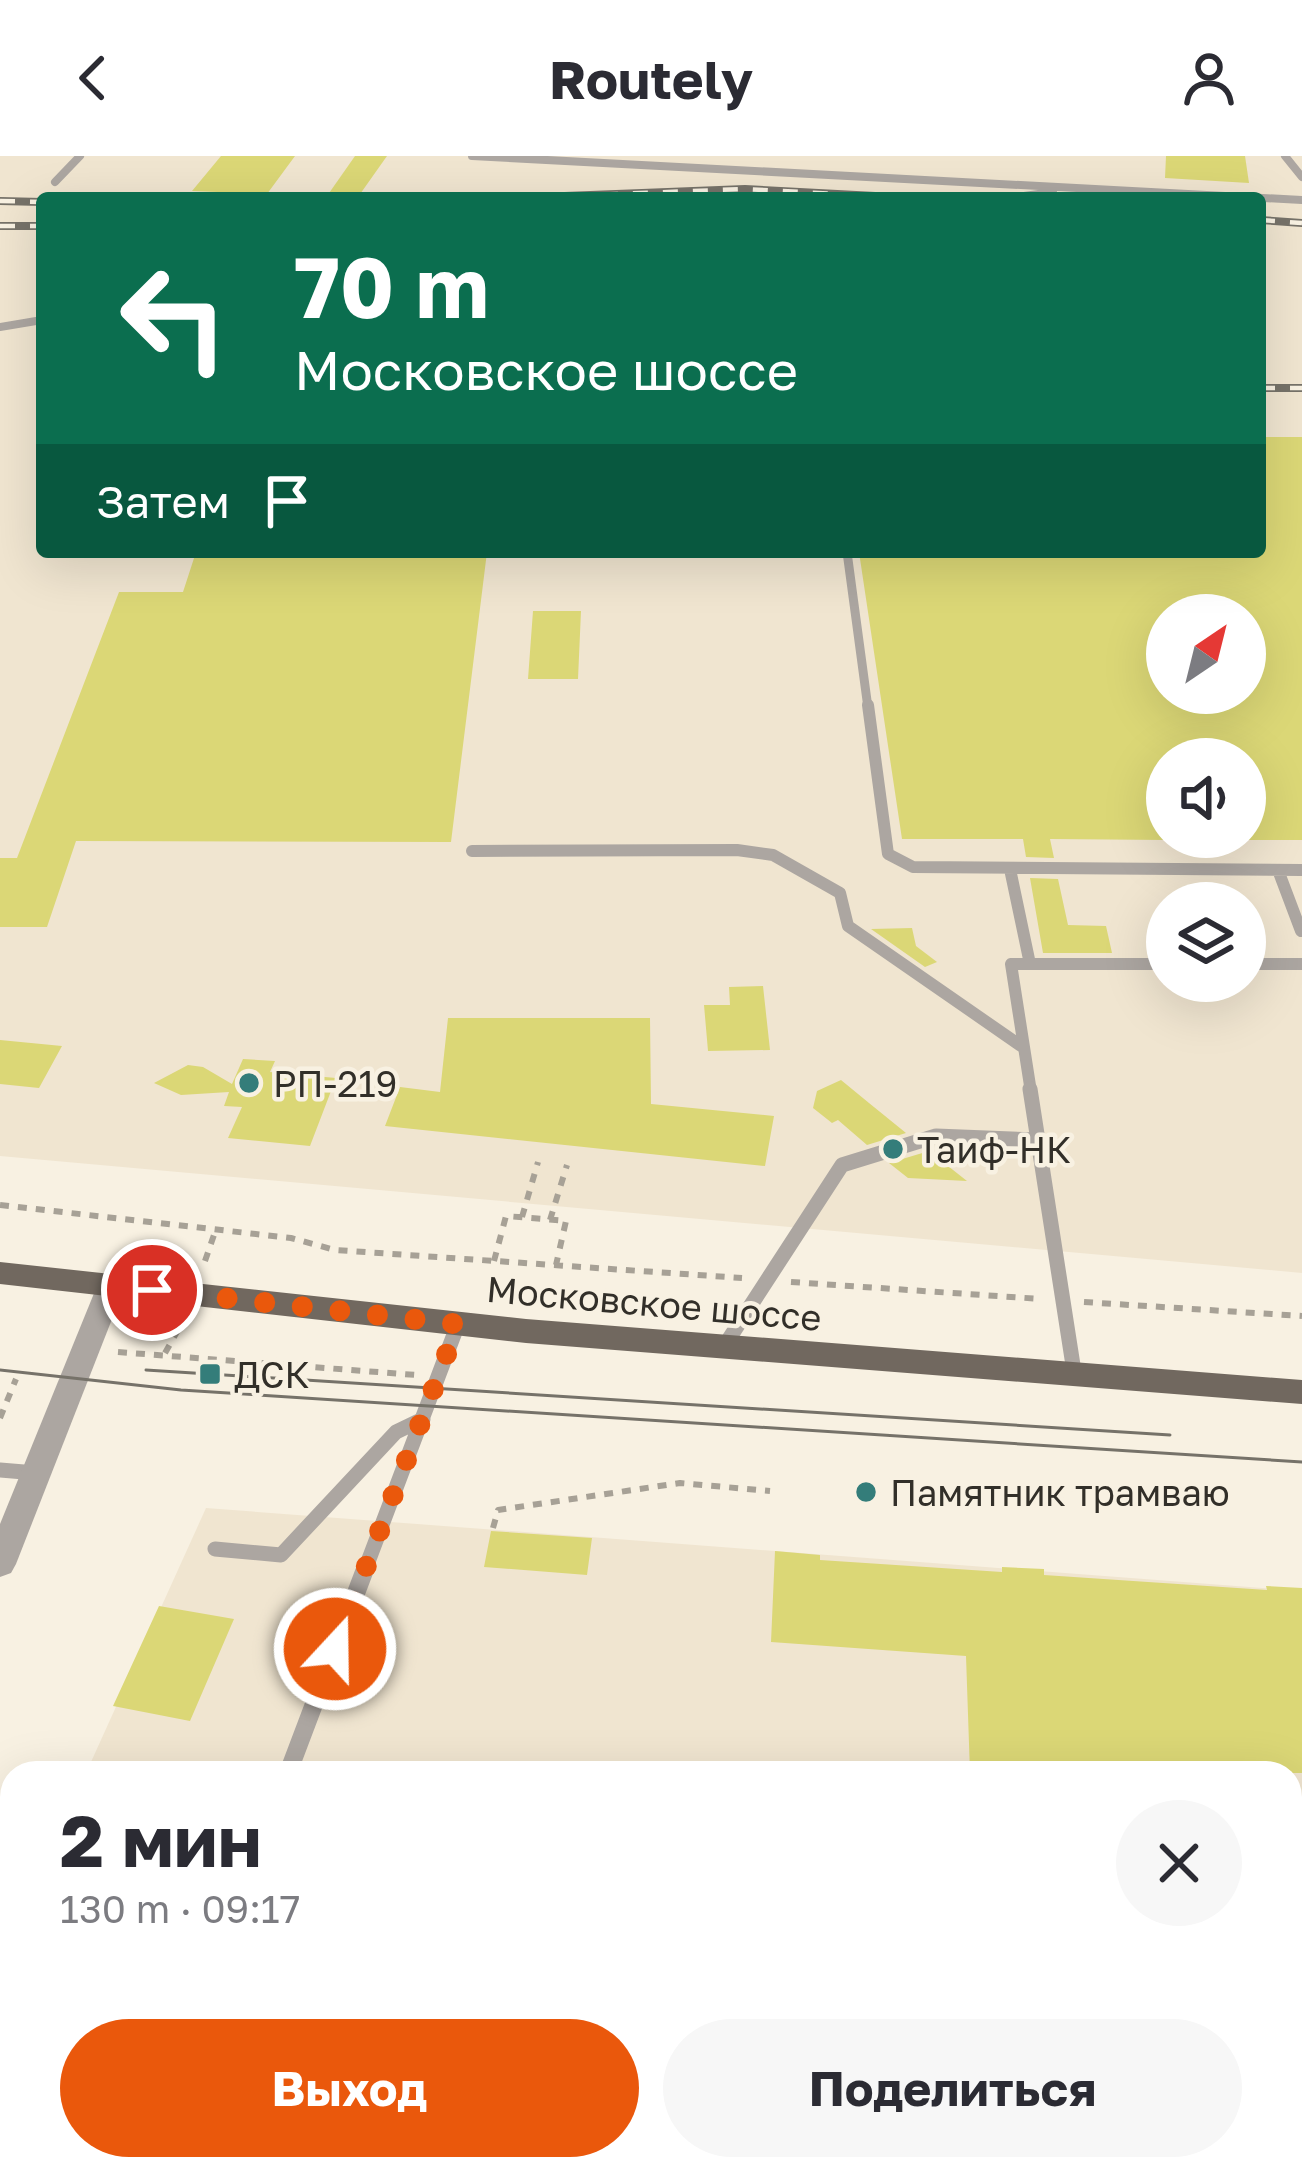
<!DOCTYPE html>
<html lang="ru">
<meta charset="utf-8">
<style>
body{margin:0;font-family:"Golos Text",sans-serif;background:#f7f7f7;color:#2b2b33;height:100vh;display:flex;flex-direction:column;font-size:45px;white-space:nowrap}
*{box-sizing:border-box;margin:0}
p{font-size:39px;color:#7c7c81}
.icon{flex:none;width:66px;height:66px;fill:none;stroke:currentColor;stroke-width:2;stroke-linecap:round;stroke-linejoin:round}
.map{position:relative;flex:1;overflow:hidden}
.side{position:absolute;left:0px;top:1605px;width:1302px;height:420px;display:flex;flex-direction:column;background:#fff;border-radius:36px 36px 0 0;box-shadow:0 12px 48px #0002}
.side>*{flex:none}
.guide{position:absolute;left:36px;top:36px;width:1230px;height:366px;border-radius:12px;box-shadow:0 12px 48px #0002;background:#0b6e4f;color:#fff;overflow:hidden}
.needle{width:78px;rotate:35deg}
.tools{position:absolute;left:1146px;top:438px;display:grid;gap:24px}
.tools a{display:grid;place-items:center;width:120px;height:120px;border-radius:50%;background:#fff;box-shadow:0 12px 48px #0002;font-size:60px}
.pin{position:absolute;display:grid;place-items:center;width:102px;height:102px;color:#fff;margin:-51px;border:6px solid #fff;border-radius:50%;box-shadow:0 3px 12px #0007}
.me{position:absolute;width:132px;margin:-66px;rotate:21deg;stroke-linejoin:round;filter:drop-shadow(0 0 9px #0008)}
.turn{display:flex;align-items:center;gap:42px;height:252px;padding:0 60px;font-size:54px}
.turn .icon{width:156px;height:156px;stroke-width:2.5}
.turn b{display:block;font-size:84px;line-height:102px}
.then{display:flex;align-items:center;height:114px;padding:0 60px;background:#0003;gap:24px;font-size:45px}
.round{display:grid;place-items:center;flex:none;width:126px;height:126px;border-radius:63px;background:#f7f7f7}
.headline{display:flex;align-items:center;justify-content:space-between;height:204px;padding:0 60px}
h1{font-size:72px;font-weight:700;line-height:90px}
.cta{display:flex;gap:24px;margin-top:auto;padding:24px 60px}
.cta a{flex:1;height:138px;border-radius:72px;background:#ea580c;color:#fff;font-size:48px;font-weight:700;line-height:138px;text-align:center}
.cta a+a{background:#f7f7f7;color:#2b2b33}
header{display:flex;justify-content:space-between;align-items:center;height:156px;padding:0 60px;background:#fff;font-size:54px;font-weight:700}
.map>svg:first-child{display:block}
.built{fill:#f0e5d0;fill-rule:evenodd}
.building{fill:#dbd776;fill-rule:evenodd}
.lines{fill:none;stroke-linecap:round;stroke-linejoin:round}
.path{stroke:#a7a196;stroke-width:6;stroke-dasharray:9 9;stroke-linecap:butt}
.service-far4{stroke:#aca6a1;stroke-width:8}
.service-far3{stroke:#aca6a1;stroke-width:9}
.service-far2{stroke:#aca6a1;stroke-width:12}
.service-far1{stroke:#aca6a1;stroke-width:15}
.service{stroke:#aca6a1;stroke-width:18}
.minor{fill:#aca6a1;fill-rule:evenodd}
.primary{fill:#71685f;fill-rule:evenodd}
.tram{stroke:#767269;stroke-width:3}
.rail-casing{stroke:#767269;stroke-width:8}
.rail{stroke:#f8f1e2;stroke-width:4.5;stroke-dasharray:15;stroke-linecap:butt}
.route{stroke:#ea580c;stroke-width:21;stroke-dasharray:0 37.8}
.poi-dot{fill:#347d7a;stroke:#f8f1e2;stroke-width:4.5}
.labels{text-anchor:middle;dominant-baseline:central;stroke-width:9;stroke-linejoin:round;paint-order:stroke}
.poi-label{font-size:36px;fill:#322f29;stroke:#f8f1e2;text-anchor:start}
.street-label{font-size:36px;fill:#322f29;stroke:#f8f1e2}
</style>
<header><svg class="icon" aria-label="back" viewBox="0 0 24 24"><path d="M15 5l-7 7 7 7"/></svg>Routely<svg class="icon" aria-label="person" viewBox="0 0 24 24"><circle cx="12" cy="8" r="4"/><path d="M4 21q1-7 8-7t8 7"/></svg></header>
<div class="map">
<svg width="1302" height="2025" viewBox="0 0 1302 2025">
<rect width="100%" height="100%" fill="#f8f1e2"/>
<path class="built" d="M0,0H1302V1117L0,1000ZM42,42H1260V396H42ZM1167,459H1245V537H1167ZM1167,603H1245V681H1167ZM1167,747H1245V825H1167Z
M206,1352L1302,1435V2025H0V1809L12,1782V2013H1290V1617H86Z"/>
<path class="building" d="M221,0H295L267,38L192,35Z
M355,0H387L358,41L327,40Z
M1166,0H1245L1249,27L1165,22Z
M1260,281H1302V684H1245V603H1167V684L1050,683L1054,702L1026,701L1023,683H902L859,396H1260ZM1167,459H1245V537H1167Z
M196,396H487L451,686L76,685L47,771H0V702H17L119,436H183Z
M533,455H581L578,523H528Z
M1030,722L1058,723L1068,769L1106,770L1112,797H1043Z
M912,772L916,790L937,806L925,811L871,773Z
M763,830L770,894L708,895L704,849H730L729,831Z
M448,862H650L651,948L774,960L765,1010L385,970L400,931L440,936Z
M0,884L62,890L39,932L0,928Z
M243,903L275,905L270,916L336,922L310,990L228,982L242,951L224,950L229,936L181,939L154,927L188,909L203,911L232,928Z
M841,924L869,947L906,977L867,989L838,964L832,967L813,952L817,935Z
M929,995L967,1025L908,1022L889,1007Z
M491,1375L592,1382L587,1419L484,1411Z
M775,1395L820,1399V1404L1002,1416V1411L1044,1413V1419L1267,1434L1266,1430L1302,1432V1617H970L966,1500L771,1486Z
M159,1450L234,1463L190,1565L113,1550Z"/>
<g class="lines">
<path class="path" d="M0,1049L291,1082L335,1094L742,1122
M522,1061L538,1006
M550,1064L567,1009
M205,1105L216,1073
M494,1105L506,1060L566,1065L556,1109
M791,1126L1041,1143
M1084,1146L1302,1160
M118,1196L416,1219
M165,1197L178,1174
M0,1262L16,1223
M493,1372L498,1354L680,1327L770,1335"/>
<path class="service-far4" d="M472,0L1302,44
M1285,0L1302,21
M55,26L80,0
M1010,42L1053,36
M0,171L42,164"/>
<path class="service-far3" d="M847,396L868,552"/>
<path class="service-far2" d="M868,549L888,698L913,711L1302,714
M472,695L737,694L773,699L840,737L848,770L1024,892
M1010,713L1030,808
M1278,714L1301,775
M1245,808H1302
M1031,936L1011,808H1167"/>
<path class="service-far1" d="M1030,933L1075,1222
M723,1192L842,1009L936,980L1038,984
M0,1314L36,1317
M215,1393L281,1399L396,1276L423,1263
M363,1419L458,1168"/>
<path class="service" d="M288,1617L364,1416"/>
<path class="minor" d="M111,1120L121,1123L125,1130L16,1408L11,1417L0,1421V1368L97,1130L101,1123Z"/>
<path class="primary" d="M0,1106L526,1163L1302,1224V1248L526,1187L0,1128Z"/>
<path class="tram" d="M0,1214L181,1234L1302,1306
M146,1214L1170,1279"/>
<g class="rail-casing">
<path id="rail" d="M513,42L745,33L913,42
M0,45L42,46
M1260,64L1302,67
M0,70H42
M1260,232H1302"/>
</g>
<use href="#rail" class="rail"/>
</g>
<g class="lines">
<path class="route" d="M152,1134L458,1168L335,1493"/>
</g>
<g class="poi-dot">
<circle cx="249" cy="927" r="12"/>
<circle cx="893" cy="993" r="12"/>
<rect x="198" y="1206" width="24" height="24" rx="6"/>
<circle cx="866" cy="1336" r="12"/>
</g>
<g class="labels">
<g class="poi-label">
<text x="273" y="927">РП-219</text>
<text x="917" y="993">Таиф-НК</text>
<text x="234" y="1218">ДСК</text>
<text x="890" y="1336">Памятник трамваю</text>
</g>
<g class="street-label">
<text transform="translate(654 1147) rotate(5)">Московское шоссе</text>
</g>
</g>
</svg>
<div class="tools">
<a><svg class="needle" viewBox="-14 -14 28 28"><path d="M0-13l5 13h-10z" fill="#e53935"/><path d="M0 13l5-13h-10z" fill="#7c7c81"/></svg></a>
<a><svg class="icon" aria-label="sound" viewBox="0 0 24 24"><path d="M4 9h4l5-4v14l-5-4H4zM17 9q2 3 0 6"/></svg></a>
<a><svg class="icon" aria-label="layers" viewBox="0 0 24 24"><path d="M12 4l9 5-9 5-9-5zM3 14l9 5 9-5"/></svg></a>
</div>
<div class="pin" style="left:152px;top:1134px;background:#d93025"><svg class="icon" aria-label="arrive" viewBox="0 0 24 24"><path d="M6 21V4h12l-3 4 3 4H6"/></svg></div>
<svg class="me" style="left:335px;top:1493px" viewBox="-20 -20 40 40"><circle r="17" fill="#ea580c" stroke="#fff" stroke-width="3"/><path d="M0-11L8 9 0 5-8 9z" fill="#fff"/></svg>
<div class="guide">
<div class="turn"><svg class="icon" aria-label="left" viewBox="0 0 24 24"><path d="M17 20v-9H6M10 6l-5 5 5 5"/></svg><div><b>70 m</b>Московское шоссе</div></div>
<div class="then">Затем<svg class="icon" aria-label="arrive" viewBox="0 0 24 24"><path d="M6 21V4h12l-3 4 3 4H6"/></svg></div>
</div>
<section class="side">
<div class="headline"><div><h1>2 мин</h1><p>130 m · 09:17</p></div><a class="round"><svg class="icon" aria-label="close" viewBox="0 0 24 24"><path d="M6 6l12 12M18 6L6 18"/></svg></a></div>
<div class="cta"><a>Выход</a><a>Поделиться</a></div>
</section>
</div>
